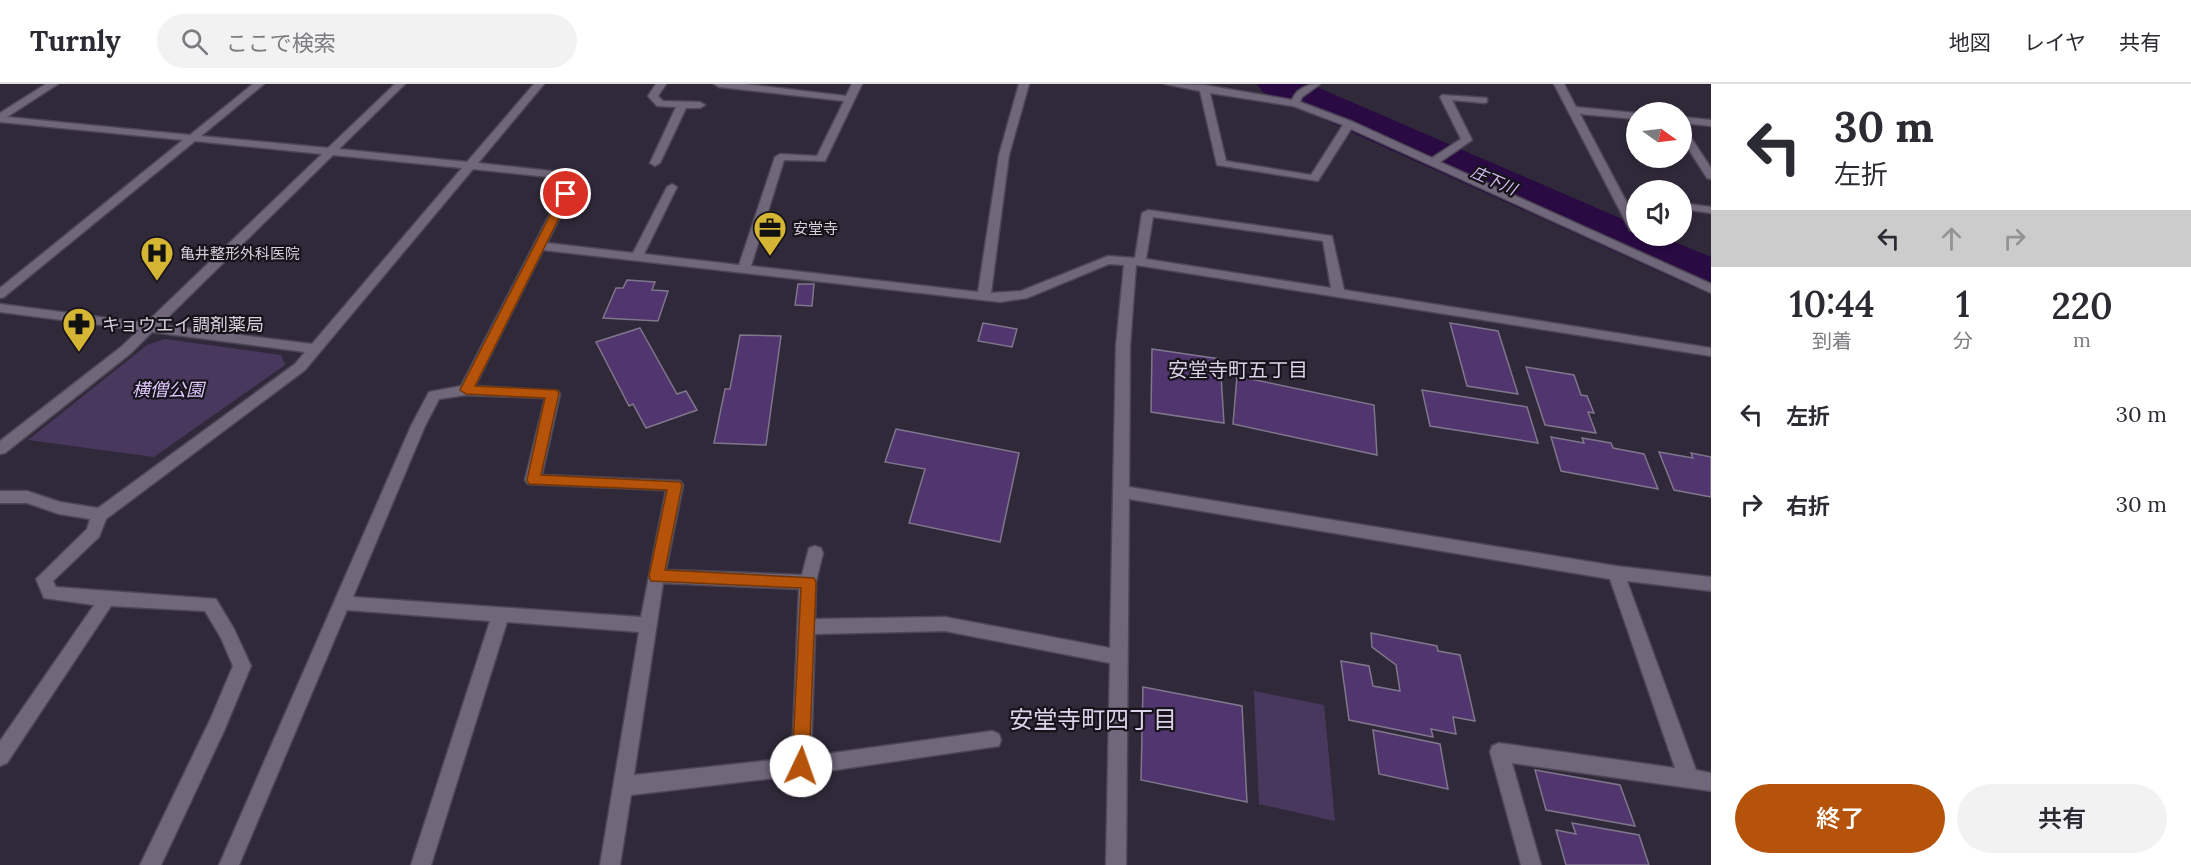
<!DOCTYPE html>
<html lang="ja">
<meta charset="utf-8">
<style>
body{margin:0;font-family:Lora,"Noto Sans JP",serif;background:#f2f2f3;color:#2b2b33;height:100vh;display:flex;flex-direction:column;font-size:22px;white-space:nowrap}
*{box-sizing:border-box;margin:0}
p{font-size:20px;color:#7c7c81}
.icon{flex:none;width:33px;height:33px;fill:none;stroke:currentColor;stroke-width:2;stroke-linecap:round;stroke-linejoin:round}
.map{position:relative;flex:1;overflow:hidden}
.drawer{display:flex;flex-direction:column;background:#fff;width:480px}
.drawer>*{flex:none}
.top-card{background:#fff;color:#2b2b33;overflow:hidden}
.needle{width:39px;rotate:104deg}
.tools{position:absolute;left:1626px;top:18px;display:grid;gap:12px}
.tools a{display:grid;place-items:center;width:66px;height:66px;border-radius:50%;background:#fff;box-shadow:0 3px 9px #0003;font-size:30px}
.pin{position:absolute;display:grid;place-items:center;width:51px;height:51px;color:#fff;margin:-26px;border:3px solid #fff;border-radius:50%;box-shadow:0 2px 6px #0007}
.me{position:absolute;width:66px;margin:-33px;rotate:3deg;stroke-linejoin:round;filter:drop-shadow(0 0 4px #0008)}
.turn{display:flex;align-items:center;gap:21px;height:126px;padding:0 24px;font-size:27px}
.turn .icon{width:78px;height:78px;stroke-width:2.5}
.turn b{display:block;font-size:42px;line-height:51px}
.lanes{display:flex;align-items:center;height:57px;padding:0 24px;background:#0003;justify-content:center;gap:30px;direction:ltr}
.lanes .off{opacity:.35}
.eta{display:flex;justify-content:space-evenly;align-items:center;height:102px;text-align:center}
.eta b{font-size:36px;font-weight:600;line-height:42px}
.action{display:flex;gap:12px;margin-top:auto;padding:12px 24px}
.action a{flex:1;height:69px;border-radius:36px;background:#b45309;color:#fff;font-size:24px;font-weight:600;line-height:69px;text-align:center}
.action a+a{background:#f2f2f3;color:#2b2b33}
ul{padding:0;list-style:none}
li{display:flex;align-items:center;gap:18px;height:90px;padding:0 24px}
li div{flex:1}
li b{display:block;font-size:22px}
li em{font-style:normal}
header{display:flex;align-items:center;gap:36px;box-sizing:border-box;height:84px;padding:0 30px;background:#fff;border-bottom:2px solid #e1e1e2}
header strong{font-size:28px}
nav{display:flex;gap:33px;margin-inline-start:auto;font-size:21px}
.search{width:420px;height:54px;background:#f2f2f3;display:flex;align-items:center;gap:15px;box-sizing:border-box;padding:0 21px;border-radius:33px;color:#7c7c81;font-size:22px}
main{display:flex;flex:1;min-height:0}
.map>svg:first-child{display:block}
.green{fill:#49385e}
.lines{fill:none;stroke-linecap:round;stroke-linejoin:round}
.river{fill:#290a43;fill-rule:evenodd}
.building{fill:#51356f;stroke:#7f768b;stroke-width:1.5}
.street-casing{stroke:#4d4655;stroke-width:3}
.street{fill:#70677b;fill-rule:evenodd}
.route{fill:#b45309;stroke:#753606;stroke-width:1.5}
.labels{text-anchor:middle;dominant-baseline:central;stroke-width:4.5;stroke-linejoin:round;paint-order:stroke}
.far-poi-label{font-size:15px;fill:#d4d0db;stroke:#17131b;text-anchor:start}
.far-water-label{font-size:16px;font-style:italic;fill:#d5bef3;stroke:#17131b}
.poi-label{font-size:18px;fill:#d4d0db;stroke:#17131b;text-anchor:start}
.park-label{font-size:18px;font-style:italic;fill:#dec7fd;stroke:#17131b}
.neighbourhood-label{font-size:20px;fill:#dbd1e8;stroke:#17131b}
.near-neighbourhood-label{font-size:24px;fill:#dbd1e8;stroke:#17131b}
</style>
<header>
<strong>Turnly</strong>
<div class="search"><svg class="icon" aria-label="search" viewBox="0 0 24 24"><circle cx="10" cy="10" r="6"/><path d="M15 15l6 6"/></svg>ここで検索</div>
<nav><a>地図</a><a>レイヤ</a><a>共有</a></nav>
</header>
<main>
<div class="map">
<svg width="1711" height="781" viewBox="0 0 1711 781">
<rect width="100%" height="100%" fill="#30293a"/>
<path class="green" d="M165,255L281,271L285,281L154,373L28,356L147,261Z
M1254,607L1324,621L1335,737L1259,720Z"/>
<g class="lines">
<path class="river" d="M1257,0H1310L1636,141V152H1660L1711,173V207L1693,203L1263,8Z"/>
</g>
<path class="building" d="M627,196L655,198L652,206L668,207L658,237L603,234L616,204H623Z
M798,200H814L812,222L795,221Z
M983,239L1017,245L1012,263L978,257Z
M1450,239L1498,247L1518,310L1467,302Z
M640,244L677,310L686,307L697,326L646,344L633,320L629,322L596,258Z
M740,251L781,252L766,361L714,359L725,305H730Z
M1152,265L1220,275L1224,339L1151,328Z
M1526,283L1574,291L1581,311L1587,312L1594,329L1588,328L1596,349L1545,341Z
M1237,292L1374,321L1377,371L1233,340Z
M1422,306L1527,323L1538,359L1430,342Z
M896,345L1019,369L1000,458L909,439L925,385L885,378Z
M1551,353L1584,359L1582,354L1611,359L1613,364L1644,370L1658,405L1561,387Z
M1659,368L1693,374L1691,369L1711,373V413L1674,406Z
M1371,549L1437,562L1438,567L1460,571L1475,637L1453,633L1456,650L1431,645L1433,653L1349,636L1341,577L1369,582L1373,602L1400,607L1396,581L1372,563Z
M1143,603L1242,622L1247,718L1141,696Z
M1373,646L1440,660L1448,705L1379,690Z
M1535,686L1620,701L1635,742L1546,726Z
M1572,739L1639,751L1649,781H1566L1556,746L1576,750Z"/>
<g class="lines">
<g class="street-casing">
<path id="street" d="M46,0H58L7,33L190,51L253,0H264L201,52L328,64L395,0H405L339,65L467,78L534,0H544L478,79L579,90L580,92L547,159L633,169L667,103L672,100L677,103L644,170L739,181L775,73L780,70L817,72L844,17L719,3L714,0H744L846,12L852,0H862L825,77L784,76L751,182L978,208L999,71L1019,0H1029L1009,71L991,209L1021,207L1108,172L1135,174L1142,129L1148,126L1332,152L1344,206L1711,264V272L1136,181L1130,262L1129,403L1616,482L1711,493V507L1627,497L1696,686L1711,689V707L1512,679L1541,781H1521L1490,668L1492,662L1499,659L1675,684L1610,495L1129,415L1126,781H1106L1110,579L945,547L815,550L811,672L992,647L999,650L1001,656L999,662L801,691L631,711L620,781H600L639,548L507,538L431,781H411L490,537L347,526L239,781H219L411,342L429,308L461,302L568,95L473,85L305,286L106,435L99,453L53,497L56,503L216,515L234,545L251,582L224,647L161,781H140L210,636L233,582L221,554L205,527L111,522L7,679L0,682V657L94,521L44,514L36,495L87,445L90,435L59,430L27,419H0V407H27L60,418L98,424L295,280L305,268L152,248L131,269L5,369L0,370V357L121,263L139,246L0,228V220L146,239L322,70L195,57L4,213L0,214V204L183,56L0,38V29ZM333,71L462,84L312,260L160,241ZM1153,133L1323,157L1331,204L1146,175ZM543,166L1000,218L1027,214L1109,180L1124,181L1116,262L1110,564L945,533L815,535L816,498L823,469L821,464L815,462L809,464L802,491L666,486L683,401L680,397L542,391L560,310L558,307L475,302ZM466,311L545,314L525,396L528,400L666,406L641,533L353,513L425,342L439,315ZM663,499L799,505L792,674L634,691Z
M656,0H666L658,12L663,17L700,18L705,21L700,24H686L660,79L655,82L650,79L676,23L657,22L648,12Z
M1165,0L1204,1L1292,16C1297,4 1308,0 1320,0L1302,13L1300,18L1353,38L1432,74L1461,55L1440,13L1442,11L1487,14V18L1484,19L1452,16L1472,56L1440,78L1711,200V209L1351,45L1318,97L1217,81L1200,7ZM1210,9L1293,22L1343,41L1311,91L1226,77Z
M1554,0H1564L1576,23L1636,29V35L1580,30L1636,136V149L1630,146Z
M1682,33L1711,36V42L1682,39Z
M1682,45L1686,46L1711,84V95L1707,94L1682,55Z
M1682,119L1711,123V129L1682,125Z"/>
</g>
<use href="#street" class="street"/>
</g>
<path class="route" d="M566,106L571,110L475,302L557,306L559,309L541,391L680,398L682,401L665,486L814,494L816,498L809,682L807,688L801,691L794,688L792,682L801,504L651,497L649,492L667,406L529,400L527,396L545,314L466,310L460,306L561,110Z"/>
<defs>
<g id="office-pin" transform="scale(1.725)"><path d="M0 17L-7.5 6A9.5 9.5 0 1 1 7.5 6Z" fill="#d5b534" stroke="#17131b"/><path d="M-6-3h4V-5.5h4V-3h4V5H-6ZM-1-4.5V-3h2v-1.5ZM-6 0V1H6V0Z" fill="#111"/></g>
<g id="hospital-pin" transform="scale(1.725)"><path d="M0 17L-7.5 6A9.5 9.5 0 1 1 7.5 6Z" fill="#d5b534" stroke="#17131b"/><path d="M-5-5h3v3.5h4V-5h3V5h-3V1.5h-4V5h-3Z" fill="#111"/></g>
<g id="pharmacy-pin" transform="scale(1.725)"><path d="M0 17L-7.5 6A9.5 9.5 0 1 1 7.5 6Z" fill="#d5b534" stroke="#17131b"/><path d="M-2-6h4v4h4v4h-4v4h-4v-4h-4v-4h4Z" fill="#111"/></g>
</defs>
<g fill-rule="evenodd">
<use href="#office-pin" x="770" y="144"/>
<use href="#hospital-pin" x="157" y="169"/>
<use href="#pharmacy-pin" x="79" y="240"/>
</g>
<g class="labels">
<g class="far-poi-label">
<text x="793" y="144">安堂寺</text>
<text x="180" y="169">亀井整形外科医院</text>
</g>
<g class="far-water-label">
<text transform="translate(1494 96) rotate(24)">庄下川</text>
</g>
<g class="poi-label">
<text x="102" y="240">キョウエイ調剤薬局</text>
</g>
<g class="park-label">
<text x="168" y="305">横僧公園</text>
</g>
<g class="neighbourhood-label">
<text x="1238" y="285">安堂寺町五丁目</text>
</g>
<g class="near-neighbourhood-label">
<text x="1093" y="635">安堂寺町四丁目</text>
</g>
</g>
</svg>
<div class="tools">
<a><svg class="needle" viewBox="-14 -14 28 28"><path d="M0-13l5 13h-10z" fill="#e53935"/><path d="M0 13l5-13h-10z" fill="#7c7c81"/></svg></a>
<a><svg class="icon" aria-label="sound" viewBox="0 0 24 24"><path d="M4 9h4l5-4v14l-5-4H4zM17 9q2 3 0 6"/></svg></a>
</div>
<div class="pin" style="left:566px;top:110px;background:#d93025"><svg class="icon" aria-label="arrive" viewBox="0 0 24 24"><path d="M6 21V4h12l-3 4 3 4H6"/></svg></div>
<svg class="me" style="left:801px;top:682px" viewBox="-20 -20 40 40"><circle r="19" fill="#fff"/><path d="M0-13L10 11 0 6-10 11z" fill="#b45309"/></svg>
</div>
<section class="drawer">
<div class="top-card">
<div class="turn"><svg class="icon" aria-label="left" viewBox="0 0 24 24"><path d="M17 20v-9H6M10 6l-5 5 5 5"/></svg><div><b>30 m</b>左折</div></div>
<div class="lanes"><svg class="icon" aria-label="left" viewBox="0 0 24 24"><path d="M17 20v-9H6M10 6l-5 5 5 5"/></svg><svg class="icon off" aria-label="ahead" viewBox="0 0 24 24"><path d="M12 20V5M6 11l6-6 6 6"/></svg><svg class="icon off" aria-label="right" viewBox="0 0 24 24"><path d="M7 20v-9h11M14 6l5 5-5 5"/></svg></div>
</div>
<div class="eta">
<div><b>10:44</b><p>到着</p></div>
<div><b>1</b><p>分</p></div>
<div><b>220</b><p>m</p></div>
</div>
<ul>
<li><svg class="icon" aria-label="left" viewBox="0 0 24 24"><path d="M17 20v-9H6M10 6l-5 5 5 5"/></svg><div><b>左折</b></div><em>30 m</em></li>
<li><svg class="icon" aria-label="right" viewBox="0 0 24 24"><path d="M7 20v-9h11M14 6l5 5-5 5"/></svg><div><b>右折</b></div><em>30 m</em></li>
</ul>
<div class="action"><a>終了</a><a>共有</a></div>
</section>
</main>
